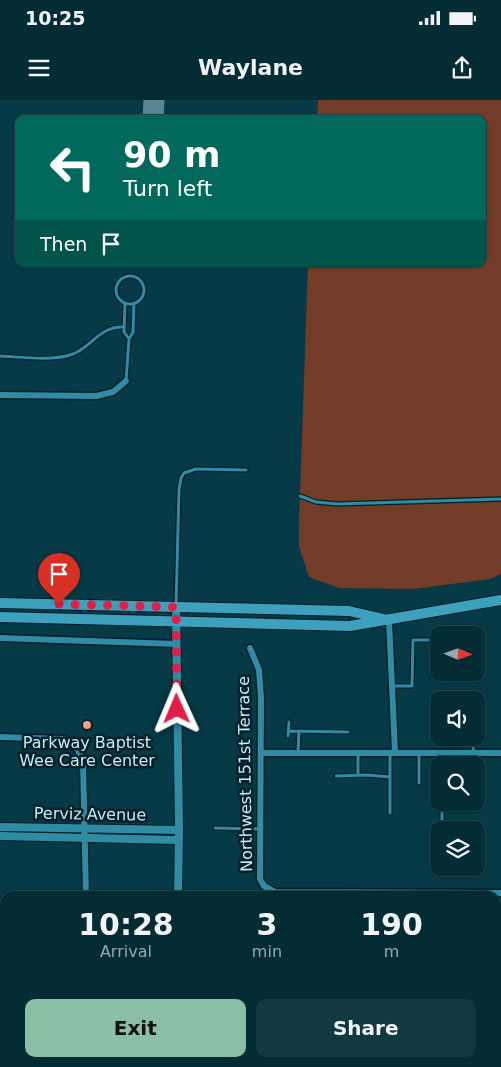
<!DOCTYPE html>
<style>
body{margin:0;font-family:"DejaVu Sans",sans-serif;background:#123841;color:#f1f3f6;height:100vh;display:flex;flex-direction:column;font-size:19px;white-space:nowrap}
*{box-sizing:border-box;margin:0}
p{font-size:16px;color:#97a7ad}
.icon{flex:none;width:28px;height:28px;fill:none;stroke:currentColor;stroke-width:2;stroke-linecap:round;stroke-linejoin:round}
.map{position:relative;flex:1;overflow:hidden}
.details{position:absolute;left:0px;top:791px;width:501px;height:176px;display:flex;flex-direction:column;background:#042c35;border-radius:15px 15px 0 0;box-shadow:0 1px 4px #0004,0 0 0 1px #254850}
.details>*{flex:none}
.top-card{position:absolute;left:15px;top:15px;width:471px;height:152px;border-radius:10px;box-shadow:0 1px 4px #0004,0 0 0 1px #254850;background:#00695c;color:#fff;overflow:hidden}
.needle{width:32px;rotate:92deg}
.fabs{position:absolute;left:430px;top:526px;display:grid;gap:10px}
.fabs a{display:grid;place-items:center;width:55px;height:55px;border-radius:10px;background:#042c35;box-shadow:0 1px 4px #0004,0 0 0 1px #254850;font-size:25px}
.pin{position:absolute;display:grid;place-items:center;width:42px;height:42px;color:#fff;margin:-51px -21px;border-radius:50% 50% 50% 0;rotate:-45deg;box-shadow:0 0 5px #0007}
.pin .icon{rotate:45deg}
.me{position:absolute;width:55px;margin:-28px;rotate:359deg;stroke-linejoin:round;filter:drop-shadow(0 0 4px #0008)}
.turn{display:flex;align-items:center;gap:18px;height:105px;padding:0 25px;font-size:22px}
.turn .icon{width:65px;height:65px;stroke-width:2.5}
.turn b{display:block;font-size:35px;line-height:42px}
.then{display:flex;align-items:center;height:48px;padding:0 25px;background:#0003;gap:10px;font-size:19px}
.eta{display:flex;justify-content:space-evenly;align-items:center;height:85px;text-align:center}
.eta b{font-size:30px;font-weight:700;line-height:35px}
.button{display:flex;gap:10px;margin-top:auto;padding:10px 25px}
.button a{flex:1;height:58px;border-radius:10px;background:#8abfa5;color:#111;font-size:20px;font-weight:700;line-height:58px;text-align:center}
.button a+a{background:#123841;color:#f1f3f6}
.status{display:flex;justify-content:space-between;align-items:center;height:35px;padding:0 25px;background:#042c35;direction:ltr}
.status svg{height:14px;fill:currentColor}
header{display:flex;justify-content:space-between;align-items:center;height:65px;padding:0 25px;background:#042c35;font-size:22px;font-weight:700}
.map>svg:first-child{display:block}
.green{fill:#723c28}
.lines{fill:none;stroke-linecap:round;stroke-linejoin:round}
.taxiway{stroke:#588694;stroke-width:21}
.service-casing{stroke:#031f27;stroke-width:5.5}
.minor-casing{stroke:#031f27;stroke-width:9}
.tertiary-casing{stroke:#031f27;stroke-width:10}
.primary-casing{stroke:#031f27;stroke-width:12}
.service{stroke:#308ba5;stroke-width:3}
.minor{stroke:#308ba5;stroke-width:6}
.tertiary{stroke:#308ba5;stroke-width:8}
.primary{stroke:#3da0bd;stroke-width:10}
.route{stroke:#e11d48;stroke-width:9;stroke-dasharray:0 16.2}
.poi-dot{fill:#f3a082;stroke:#031f27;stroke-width:2}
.labels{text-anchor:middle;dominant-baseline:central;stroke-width:5;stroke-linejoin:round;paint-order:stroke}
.poi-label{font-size:16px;fill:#c4ecfa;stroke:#031f27}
.street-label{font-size:16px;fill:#c4ecfa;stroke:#031f27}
</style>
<div class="status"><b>10:25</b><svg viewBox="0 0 49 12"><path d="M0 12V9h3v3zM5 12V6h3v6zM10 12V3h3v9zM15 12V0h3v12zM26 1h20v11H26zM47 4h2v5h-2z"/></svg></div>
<header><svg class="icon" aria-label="menu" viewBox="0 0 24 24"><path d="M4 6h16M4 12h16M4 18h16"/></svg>Waylane<svg class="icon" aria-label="share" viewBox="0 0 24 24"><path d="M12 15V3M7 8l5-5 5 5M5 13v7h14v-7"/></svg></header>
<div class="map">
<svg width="501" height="967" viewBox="0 0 501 967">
<rect width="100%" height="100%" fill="#063a47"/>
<path class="green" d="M318,0H501V474L490,479L413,489L339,488L309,477L299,446V423L308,164H482V19H317Z"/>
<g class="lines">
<path class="taxiway" d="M153,19L154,0"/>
<g class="service-casing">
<path id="service" d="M116 190a14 14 0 1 1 28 0a14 14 0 1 1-28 0Z
M125,203L124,232L129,239
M0,256C21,257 51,261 70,255C91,249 98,226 124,227
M126,281L129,239L133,232L134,203
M300,396L316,402L337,404L501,399
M176,506L179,390L181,378L184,373L196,369L246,370
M451,530V535
M392,586H412L413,540H439
M288,631L348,632
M288,636L289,622
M473,652L474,638
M298,653L299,631
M419,653V683
M358,654V675
M442,665V653
M336,676L367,675L390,677V713
M390,677V653
M215,728L260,729
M442,730V702
M263,796L268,789"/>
</g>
<g class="minor-casing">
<path id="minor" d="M0,295L96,296L113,292L126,281
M389,520L395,652
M0,538L177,544
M250,548L259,570L261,598L260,779L264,786L275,792L501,793
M0,637L64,639L78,650L83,661L86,796
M261,653H501
M496,879H501
M88,962V967
M277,966H501"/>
</g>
<g class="tertiary-casing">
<path id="tertiary" d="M176,507L179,730L178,796
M0,727L179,730
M0,736L178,740
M177,962V967"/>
</g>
<g class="primary-casing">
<path id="primary" d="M0,503L349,511L384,519
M0,517L350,526L501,500"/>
</g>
<use href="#service" class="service"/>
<use href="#minor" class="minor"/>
<use href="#tertiary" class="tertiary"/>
<use href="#primary" class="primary"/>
</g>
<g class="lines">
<path class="route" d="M59,504L176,507L177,609"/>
</g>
<circle class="poi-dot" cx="87" cy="625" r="5"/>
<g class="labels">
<g class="poi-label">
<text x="87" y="642">Parkway Baptist<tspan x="87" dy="18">Wee Care Center</tspan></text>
</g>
<g class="street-label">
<text transform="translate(245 674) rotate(-91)">Northwest 151st Terrace</text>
<text transform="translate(90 714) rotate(1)">Perviz Avenue</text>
</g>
</g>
</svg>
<div class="fabs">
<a><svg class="needle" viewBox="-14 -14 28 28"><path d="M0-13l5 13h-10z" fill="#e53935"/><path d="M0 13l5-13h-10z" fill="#97a7ad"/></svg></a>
<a><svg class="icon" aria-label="sound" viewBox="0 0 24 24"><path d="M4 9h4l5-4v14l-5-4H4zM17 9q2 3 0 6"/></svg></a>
<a><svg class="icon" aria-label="search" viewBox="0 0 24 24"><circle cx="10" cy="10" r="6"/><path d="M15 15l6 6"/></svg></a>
<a><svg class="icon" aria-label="layers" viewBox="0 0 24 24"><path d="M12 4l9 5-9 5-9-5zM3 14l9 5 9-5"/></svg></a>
</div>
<div class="pin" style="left:59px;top:504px;background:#d93025"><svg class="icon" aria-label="arrive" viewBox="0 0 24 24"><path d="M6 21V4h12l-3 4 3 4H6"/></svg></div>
<svg class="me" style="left:177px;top:609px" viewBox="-20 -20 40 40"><path d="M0-17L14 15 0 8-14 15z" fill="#e11d48" stroke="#fff" stroke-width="4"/></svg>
<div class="top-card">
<div class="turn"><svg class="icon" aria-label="left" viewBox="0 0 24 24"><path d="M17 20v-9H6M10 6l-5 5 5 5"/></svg><div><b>90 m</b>Turn left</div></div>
<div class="then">Then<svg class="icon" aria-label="arrive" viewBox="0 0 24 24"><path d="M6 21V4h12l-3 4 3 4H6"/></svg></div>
</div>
<section class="details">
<div class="eta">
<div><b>10:28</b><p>Arrival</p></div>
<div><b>3</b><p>min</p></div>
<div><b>190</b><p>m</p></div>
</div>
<div class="button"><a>Exit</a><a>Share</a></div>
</section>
</div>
